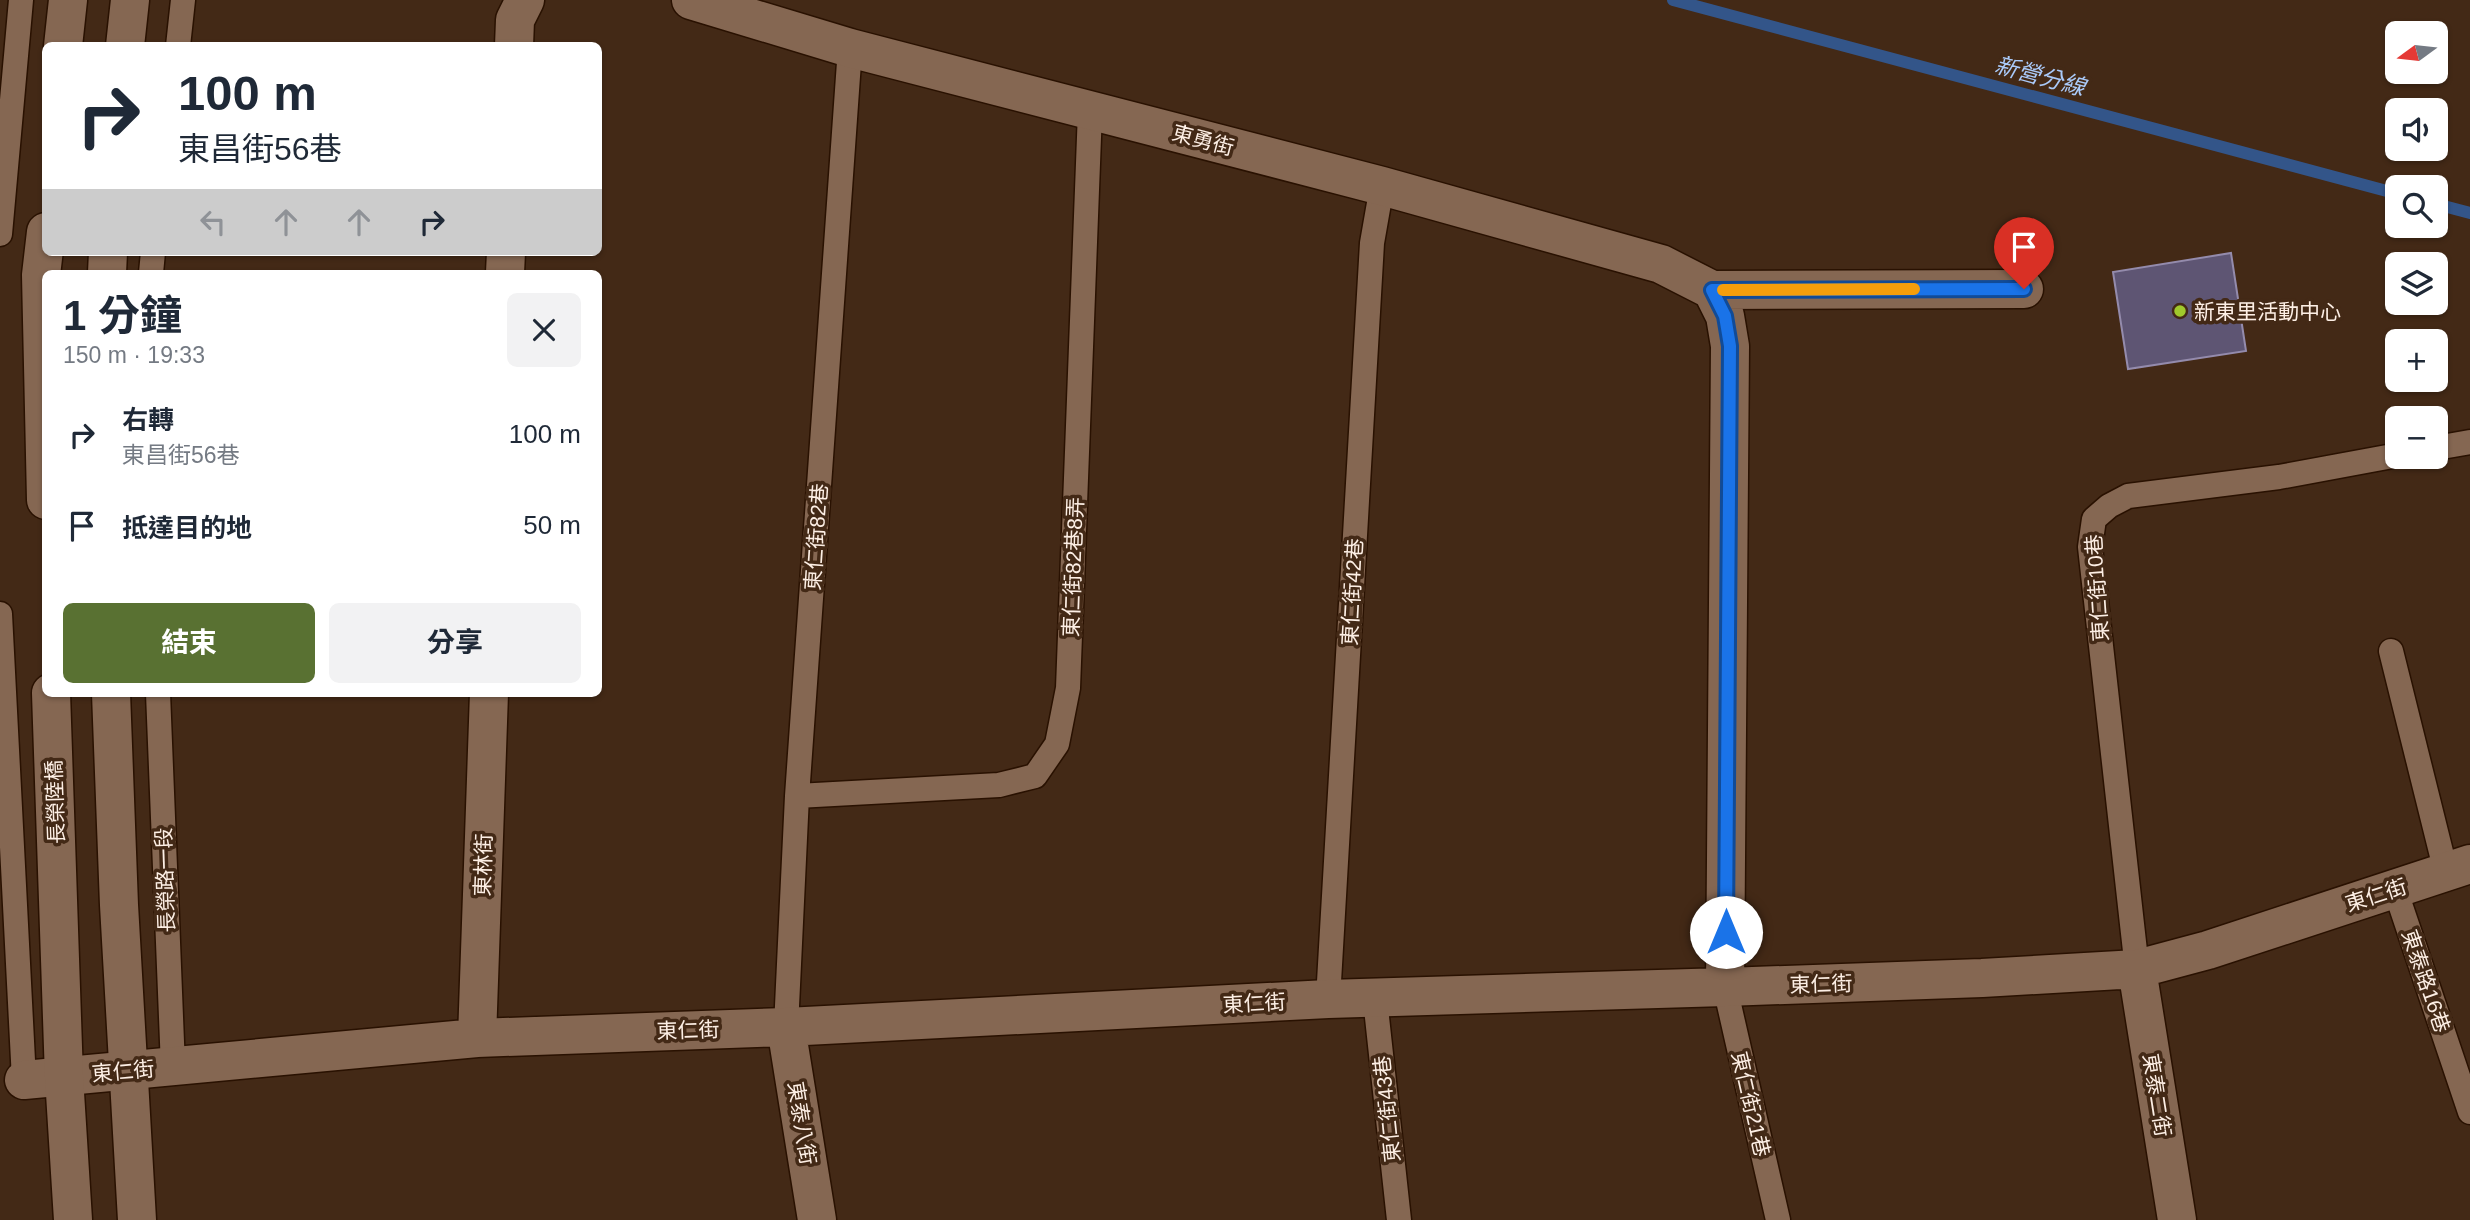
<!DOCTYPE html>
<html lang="zh-TW">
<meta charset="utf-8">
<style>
body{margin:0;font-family:Helvetica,"Noto Sans TC",sans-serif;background:#f2f2f3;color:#1f2937;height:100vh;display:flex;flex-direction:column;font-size:26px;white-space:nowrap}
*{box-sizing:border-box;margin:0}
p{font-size:23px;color:#747a83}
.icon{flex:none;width:38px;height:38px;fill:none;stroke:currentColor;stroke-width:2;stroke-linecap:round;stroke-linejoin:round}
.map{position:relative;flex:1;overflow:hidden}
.sheet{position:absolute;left:42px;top:270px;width:560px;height:427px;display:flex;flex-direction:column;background:#fff;border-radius:10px;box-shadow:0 2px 5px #0004}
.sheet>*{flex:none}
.top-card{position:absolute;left:42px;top:42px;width:560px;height:214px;border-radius:10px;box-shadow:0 2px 5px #0004;background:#fff;color:#1f2937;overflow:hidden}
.needle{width:46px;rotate:255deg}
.buttons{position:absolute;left:2385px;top:21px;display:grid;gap:14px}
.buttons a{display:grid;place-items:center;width:63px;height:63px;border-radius:10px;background:#fff;box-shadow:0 2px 5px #0004;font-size:35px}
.pin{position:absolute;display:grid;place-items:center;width:60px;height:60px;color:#fff;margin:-72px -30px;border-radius:50% 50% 50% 0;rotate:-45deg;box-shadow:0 0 7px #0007}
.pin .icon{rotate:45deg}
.me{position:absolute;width:77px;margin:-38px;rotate:0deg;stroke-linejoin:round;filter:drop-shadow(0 0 5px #0008)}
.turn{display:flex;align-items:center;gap:24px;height:147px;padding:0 21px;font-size:32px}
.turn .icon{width:91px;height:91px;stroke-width:2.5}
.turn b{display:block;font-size:49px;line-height:60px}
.lanes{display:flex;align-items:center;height:66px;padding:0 21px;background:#0003;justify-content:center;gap:35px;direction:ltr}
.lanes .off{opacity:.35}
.round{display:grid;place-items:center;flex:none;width:74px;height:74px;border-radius:10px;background:#f2f2f3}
.head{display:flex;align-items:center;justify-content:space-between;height:119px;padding:0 21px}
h1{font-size:42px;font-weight:700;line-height:52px}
.button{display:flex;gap:14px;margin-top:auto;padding:14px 21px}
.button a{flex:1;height:80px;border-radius:10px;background:#597132;color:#fff;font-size:28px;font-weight:700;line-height:80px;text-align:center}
.button a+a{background:#f2f2f3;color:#1f2937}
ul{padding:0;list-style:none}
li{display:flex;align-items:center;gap:21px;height:91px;padding:0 21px}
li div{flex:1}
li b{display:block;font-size:26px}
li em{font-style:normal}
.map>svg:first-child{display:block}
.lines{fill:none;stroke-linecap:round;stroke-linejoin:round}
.stream{stroke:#335589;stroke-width:12}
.building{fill:#5e5573;stroke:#948bac;stroke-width:2}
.lane-casing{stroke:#291101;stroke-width:27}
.street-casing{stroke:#291101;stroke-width:41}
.secondary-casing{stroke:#291101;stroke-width:41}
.lane{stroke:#856752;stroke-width:24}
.street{stroke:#856752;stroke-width:38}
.secondary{stroke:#856752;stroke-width:38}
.route-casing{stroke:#114b97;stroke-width:18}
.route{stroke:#1a73e8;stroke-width:12}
.slow{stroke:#f59e0b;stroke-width:12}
.poi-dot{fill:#a0c92c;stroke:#432916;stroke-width:2.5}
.labels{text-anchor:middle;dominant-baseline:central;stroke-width:7;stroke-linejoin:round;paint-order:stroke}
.street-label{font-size:21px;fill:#fdefe5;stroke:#432916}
.poi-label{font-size:21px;fill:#fdefe5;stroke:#432916;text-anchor:start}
.water-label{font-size:23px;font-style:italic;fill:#aacaf9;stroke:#432916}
</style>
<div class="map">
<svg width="2470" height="1220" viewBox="0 0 2470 1220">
<rect width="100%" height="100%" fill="#432916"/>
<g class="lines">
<path class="stream" d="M1673,0L2398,194
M2436,204L2470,213"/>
</g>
<path class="building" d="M2231,253L2246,351L2128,369L2113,272Z"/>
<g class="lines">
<g class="lane-casing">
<path id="lane" d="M178,46L183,0
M0,234L21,0
M151,273L153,252
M2436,448L2470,442
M0,614L24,1080
M2391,651L2446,872
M158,693L173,1067
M797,796L999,785L1035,776L1057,744L1068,688L1090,111
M2395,889L2470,1112
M2137,969L2090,547L2094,519L2109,506L2128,496L2279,477L2398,455
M1725,987L1778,1220
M1328,999L1372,243L1382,186
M1375,999L1399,1220
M786,1027L797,796L850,48"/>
</g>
<g class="street-casing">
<path id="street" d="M691,0L850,48L1382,186L1661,264L1712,290L2024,289
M514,46L515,20L525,0
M505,273L506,252
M1712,290L1725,316L1730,346L1725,987
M2137,969L2177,1220
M786,1027L817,1220
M477,1038L489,693
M24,1080L477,1038L786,1027L1328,999L1725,987L1982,978L2137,969L2208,950L2470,864"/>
</g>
<g class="secondary-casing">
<path id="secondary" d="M63,46L68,0
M125,46L130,0
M46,232L41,275L46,500
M107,273L108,252
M51,693L64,1077L73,1220
M111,693L119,905L137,1220"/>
</g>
<use href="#lane" class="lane"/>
<use href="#street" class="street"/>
<use href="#secondary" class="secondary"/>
</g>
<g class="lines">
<g class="route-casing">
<path id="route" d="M1726,932L1730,346L1725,316L1712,290L2024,289"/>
</g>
<use href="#route" class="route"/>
<path class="slow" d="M1723,290L1914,289"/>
</g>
<circle class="poi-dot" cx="2180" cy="311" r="7"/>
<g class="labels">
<g class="street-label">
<text transform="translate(1203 140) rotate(15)">東勇街</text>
<text transform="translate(816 537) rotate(-86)">東仁街82巷</text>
<text transform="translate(1073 567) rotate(-88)">東仁街82巷8弄</text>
<text transform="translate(2097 588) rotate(-94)">東仁街10巷</text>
<text transform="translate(1352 592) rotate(-87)">東仁街42巷</text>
<text transform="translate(55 802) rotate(-92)">長榮陸橋</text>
<text transform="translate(483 865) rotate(-88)">東林街</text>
<text transform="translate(165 880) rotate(-92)">長榮路一段</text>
<text transform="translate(2376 895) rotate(-18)">東仁街</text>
<text transform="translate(2426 981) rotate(71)">東泰路16巷</text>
<text transform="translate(1821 984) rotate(-2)">東仁街</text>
<text transform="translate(1254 1003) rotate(-3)">東仁街</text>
<text transform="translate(688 1030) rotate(-2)">東仁街</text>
<text transform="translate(123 1071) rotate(-5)">東仁街</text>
<text transform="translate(2157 1095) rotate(81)">東泰二街</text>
<text transform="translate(1751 1104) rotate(77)">東仁街21巷</text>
<text transform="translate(1387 1109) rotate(-96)">東仁街43巷</text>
<text transform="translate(802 1123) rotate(81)">東泰八街</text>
</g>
<g class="poi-label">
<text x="2194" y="311">新東里活動中心</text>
</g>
<g class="water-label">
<text transform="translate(2040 76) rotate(15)">新營分線</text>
</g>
</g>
</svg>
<div class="buttons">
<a><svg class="needle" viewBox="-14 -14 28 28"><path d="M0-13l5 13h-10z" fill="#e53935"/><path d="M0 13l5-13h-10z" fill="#747a83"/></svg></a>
<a><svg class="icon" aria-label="sound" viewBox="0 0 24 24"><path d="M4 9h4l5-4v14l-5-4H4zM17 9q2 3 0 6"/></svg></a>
<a><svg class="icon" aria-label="search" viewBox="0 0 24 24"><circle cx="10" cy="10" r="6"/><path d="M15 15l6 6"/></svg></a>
<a><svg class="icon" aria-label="layers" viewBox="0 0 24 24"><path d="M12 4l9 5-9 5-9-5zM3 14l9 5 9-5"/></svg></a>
<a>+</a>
<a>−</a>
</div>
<div class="pin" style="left:2024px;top:289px;background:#d93025"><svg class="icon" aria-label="arrive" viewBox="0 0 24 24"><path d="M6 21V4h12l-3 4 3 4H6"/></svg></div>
<svg class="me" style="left:1726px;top:932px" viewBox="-20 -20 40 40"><circle r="19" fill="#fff"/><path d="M0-13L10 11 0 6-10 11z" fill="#1a73e8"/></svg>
<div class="top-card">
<div class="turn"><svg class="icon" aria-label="right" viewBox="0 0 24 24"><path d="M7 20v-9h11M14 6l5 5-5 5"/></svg><div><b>100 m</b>東昌街56巷</div></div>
<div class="lanes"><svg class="icon off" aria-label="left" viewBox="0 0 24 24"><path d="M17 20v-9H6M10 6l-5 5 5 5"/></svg><svg class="icon off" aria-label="ahead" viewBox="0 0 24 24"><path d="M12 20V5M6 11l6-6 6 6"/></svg><svg class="icon off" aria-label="ahead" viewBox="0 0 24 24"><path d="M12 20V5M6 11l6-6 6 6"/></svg><svg class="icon" aria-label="right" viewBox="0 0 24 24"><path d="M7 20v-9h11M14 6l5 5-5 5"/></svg></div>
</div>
<section class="sheet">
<div class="head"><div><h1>1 分鐘</h1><p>150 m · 19:33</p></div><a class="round"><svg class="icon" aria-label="close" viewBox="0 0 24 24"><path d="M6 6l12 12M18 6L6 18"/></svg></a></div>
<ul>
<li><svg class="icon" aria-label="right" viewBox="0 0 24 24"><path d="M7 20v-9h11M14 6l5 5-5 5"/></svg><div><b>右轉</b><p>東昌街56巷</p></div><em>100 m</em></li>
<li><svg class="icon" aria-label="arrive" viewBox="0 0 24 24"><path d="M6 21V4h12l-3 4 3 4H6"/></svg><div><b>抵達目的地</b></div><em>50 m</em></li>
</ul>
<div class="button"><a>結束</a><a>分享</a></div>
</section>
</div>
